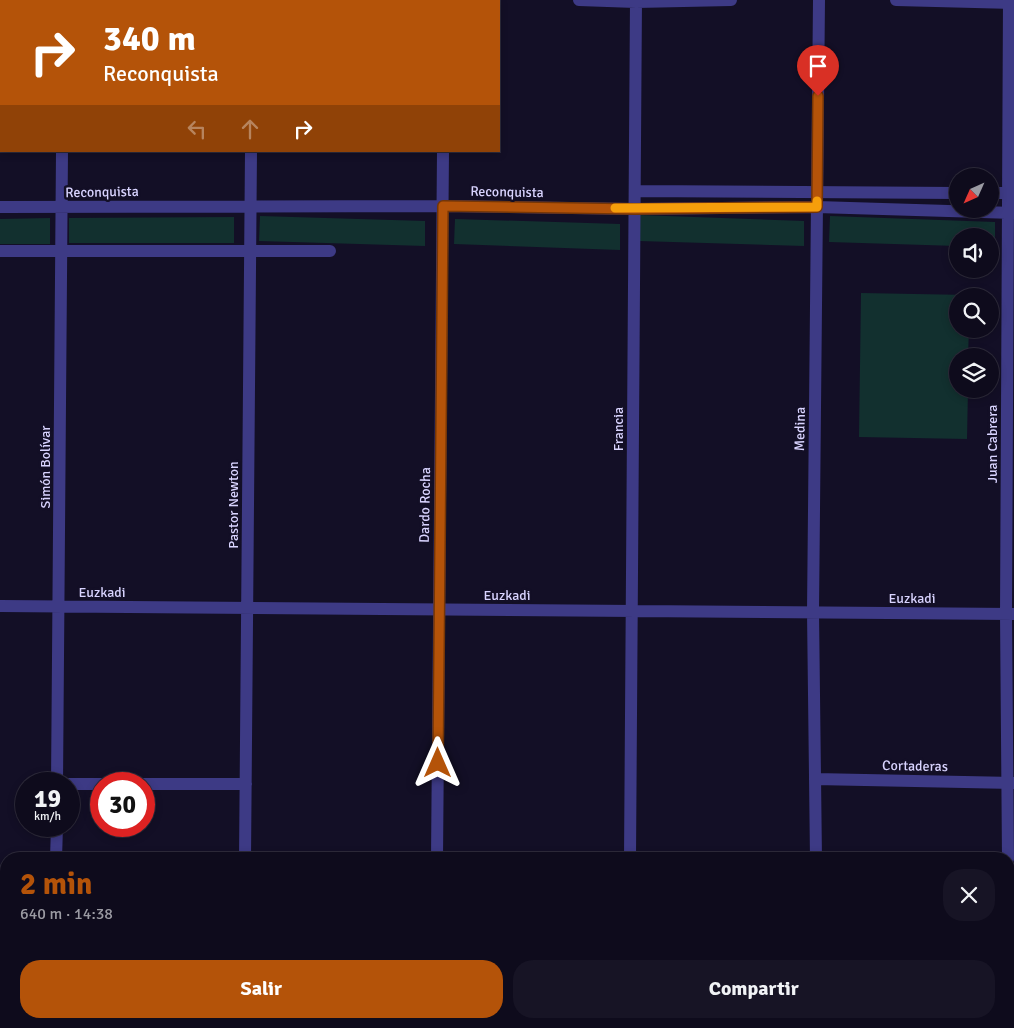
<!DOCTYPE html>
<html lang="es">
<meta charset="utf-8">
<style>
body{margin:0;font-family:Signika,sans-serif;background:#171425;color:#f1f3f6;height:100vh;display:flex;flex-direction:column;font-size:19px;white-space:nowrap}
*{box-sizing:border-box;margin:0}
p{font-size:16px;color:#9b9ba3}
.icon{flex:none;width:28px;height:28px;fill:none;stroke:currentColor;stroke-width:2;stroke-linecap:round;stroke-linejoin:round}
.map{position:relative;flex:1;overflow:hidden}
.sheet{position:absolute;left:0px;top:852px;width:1015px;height:176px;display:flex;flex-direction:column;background:#0e0b1c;border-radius:20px 20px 0 0;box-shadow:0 2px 8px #0003,0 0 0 1px #2e2b3b}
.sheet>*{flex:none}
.hud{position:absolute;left:0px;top:0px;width:500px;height:152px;box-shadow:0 2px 8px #0003,0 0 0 1px #2e2b3b;background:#b45309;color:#fff;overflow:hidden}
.needle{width:32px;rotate:225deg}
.buttons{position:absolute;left:949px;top:168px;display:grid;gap:10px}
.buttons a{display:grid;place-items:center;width:50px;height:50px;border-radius:50%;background:#0e0b1c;box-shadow:0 2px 8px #0003,0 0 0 1px #2e2b3b;font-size:25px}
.speed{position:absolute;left:15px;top:772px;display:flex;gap:10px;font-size:25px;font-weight:700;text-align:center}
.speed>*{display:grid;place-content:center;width:65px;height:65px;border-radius:50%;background:#0e0b1c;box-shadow:0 2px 8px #0003,0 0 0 1px #2e2b3b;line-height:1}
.speed small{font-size:12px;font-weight:400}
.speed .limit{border:8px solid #d22;background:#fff;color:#111}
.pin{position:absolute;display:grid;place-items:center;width:42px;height:42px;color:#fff;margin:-51px -21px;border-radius:50% 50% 50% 0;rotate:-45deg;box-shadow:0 0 5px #0007}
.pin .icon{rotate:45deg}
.me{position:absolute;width:55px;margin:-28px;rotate:0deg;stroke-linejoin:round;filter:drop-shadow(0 0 4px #0008)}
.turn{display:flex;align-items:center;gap:18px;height:105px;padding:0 20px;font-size:22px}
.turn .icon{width:65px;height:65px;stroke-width:2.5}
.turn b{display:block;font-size:35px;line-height:42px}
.lanes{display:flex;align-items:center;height:48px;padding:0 20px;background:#0003;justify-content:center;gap:25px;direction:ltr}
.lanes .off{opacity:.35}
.round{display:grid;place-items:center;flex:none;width:52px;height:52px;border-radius:20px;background:#171425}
.head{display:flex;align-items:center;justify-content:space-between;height:85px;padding:0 20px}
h1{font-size:30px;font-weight:700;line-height:38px;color:#b45309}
.cta{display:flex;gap:10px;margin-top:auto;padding:10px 20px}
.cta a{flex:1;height:58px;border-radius:20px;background:#b45309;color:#fff;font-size:20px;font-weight:700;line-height:58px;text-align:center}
.cta a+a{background:#171425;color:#f1f3f6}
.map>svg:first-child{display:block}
.green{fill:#12302f}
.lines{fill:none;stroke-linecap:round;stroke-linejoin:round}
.minor{stroke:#3d3a85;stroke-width:12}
.major{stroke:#c25bff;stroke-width:12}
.route-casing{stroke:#753606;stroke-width:12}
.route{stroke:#b45309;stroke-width:9}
.slow{stroke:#f59e0b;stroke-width:9}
.labels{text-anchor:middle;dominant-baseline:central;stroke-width:5;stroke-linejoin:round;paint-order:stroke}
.street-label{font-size:14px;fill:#d9d4ff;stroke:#130f26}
</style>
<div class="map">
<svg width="1014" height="1028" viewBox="0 0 1014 1028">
<rect width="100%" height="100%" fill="#130f26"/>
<path class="green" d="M639,215L804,221V246L639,241Z
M260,216L425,221V246L259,241Z
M830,216L995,222V247H990V236H958L957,246L829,242Z
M234,217V243H69V218Z
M50,218V244H0V219Z
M455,219L620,224V250L454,244Z
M861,293L969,295L958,296V329H969L968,356H958V389H968L967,439L859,437Z"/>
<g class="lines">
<path class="minor" d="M579,0L636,2L731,0
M896,0L1014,3
M63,1V0
M252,1V0
M445,1V0
M635,191L958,193
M990,193H1008
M0,207L443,206L635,209L817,207L1014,213
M0,251H330
M0,606L1014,614
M815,779L1014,783
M57,784L62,151
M69,784H101
M144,784H246
M56,859L57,826
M245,859L251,151
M437,859L443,151
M630,859L636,0
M816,859L813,612L819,0
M1008,859L1006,614L1009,0
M1009,909L1010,1028
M0,959H6
M0,1019H6
M55,1022V1028
M205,1022L436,1023L695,1028
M818,1022V1028
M888,1028V1022"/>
<path class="major" d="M0,995H6
M1009,1004H1014"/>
</g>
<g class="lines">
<g class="route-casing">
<path id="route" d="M438,763L443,206L635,209L817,207L818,96"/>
</g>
<use href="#route" class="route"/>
<path class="slow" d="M615,208L817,207V201"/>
</g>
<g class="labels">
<g class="street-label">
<text transform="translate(102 192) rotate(-1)">Reconquista</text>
<text transform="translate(507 192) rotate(1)">Reconquista</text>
<text transform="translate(618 429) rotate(-90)">Francia</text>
<text transform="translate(800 429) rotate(-89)">Medina</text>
<text transform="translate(992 444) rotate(-90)">Juan Cabrera</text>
<text transform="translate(45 467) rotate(-90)">Simón Bolívar</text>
<text transform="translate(233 505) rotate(-90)">Pastor Newton</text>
<text transform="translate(425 505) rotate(-89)">Dardo Rocha</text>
<text x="102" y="592">Euzkadi</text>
<text x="507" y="595">Euzkadi</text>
<text x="912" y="598">Euzkadi</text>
<text transform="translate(915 766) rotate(1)">Cortaderas</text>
</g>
</g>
</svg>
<div class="buttons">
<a><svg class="needle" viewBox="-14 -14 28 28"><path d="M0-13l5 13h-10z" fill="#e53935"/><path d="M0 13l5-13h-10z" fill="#9b9ba3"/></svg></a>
<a><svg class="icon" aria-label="sound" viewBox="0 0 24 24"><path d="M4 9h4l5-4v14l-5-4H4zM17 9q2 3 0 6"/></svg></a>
<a><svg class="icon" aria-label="search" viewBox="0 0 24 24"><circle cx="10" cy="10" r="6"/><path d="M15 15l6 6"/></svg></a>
<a><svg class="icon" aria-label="layers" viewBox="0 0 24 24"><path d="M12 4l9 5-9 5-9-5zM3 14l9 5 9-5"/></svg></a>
</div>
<div class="speed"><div>19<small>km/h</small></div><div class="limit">30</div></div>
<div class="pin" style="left:818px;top:96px;background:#d93025"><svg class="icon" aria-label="arrive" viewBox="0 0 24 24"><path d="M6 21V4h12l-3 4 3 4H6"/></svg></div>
<svg class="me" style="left:438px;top:763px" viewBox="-20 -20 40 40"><path d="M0-17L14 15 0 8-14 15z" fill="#b45309" stroke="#fff" stroke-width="4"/></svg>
<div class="hud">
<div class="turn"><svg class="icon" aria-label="right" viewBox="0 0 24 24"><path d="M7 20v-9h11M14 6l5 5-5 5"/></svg><div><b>340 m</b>Reconquista</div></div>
<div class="lanes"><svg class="icon off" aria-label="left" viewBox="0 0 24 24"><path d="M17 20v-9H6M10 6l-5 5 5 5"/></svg><svg class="icon off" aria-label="ahead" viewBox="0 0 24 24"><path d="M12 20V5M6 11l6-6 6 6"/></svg><svg class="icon" aria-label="right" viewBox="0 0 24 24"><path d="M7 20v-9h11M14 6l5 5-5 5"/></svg></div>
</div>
<section class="sheet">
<div class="head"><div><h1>2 min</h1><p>640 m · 14:38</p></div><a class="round"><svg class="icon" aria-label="close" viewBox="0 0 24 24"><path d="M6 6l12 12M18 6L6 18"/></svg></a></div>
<div class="cta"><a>Salir</a><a>Compartir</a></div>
</section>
</div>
